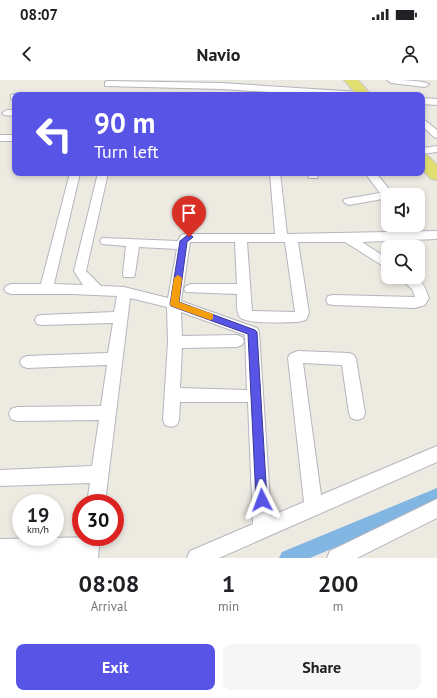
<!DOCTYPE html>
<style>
body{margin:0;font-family:"PT Sans",sans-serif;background:#f6f6f6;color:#202124;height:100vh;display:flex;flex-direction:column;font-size:15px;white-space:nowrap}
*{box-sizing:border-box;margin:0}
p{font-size:13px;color:#757577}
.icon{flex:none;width:22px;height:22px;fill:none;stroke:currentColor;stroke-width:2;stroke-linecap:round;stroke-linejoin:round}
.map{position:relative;height:478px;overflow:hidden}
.drawer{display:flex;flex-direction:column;background:#fff;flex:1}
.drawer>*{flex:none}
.top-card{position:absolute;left:12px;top:12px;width:413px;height:84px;border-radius:8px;box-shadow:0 2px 6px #0003;background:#5855e6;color:#fff;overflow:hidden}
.controls{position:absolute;left:381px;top:108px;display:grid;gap:8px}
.controls a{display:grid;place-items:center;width:44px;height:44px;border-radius:8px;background:#fff;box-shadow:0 2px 6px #0003;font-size:20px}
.speed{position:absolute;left:12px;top:414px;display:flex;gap:8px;font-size:20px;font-weight:700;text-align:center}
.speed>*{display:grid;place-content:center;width:52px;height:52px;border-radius:50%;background:#fff;box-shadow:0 2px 6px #0003;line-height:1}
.speed small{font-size:10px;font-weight:400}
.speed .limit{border:6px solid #d22;background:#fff;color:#111}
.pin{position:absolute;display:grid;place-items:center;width:34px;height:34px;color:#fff;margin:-41px -17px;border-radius:50% 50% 50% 0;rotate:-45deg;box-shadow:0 0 4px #0007}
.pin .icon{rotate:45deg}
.me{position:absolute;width:44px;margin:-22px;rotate:357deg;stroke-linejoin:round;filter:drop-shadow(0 0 3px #0008)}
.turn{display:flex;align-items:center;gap:14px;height:84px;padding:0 16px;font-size:18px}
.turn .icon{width:52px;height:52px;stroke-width:2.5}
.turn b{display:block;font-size:28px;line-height:34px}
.eta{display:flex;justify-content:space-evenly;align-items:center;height:68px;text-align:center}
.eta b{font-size:24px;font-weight:600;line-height:28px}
.button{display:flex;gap:8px;margin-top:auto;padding:8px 16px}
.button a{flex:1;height:46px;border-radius:8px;background:#5855e6;color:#fff;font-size:16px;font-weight:600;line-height:46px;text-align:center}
.button a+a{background:#f6f6f6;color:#202124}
.status{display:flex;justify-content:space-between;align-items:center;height:28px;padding:0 20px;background:#fff;direction:ltr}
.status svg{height:11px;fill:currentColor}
header{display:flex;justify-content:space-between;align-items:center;height:52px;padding:0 16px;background:#fff;font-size:18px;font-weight:600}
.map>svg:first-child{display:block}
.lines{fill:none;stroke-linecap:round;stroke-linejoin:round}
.canal{fill:#81b5e2;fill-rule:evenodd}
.minor-casing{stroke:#b5b5bf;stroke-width:2}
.primary-casing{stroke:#c8c8c8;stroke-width:2}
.minor{fill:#fff;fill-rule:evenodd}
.primary{fill:#e2df72;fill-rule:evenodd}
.route{fill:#5855e6;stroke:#393796}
.slow{fill:#f59e0b}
</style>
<div class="status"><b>08:07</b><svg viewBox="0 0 49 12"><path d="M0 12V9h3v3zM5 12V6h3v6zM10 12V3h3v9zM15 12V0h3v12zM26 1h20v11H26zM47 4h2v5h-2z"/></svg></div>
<header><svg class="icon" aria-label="back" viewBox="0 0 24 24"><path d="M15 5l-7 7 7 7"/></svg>Navio<svg class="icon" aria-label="person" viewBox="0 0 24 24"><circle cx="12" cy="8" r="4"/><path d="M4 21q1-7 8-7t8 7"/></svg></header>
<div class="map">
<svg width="437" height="478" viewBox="0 0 437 478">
<rect width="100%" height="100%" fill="#edeae2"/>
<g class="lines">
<path class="canal" d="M437,408V424L310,478H279L282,472Z"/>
<g class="minor-casing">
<path id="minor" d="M387,0C398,0 421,0 429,4L425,7L391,3Z
M108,1L221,3L359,12L363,15H318L221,9L105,6V2Z
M15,14L18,15H15V20L11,19V15Z
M422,18L437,19V25L422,24Z
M7,30H15V36L4,35L2,33Z
M422,38L437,50V58L434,57L422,46Z
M0,55H15V61H0Z
M437,66V72L422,74V68Z
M70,93H80L54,204L83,205L74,191L98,93H108L86,191L101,206L124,207L168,218L177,169L139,167L135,194L134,197H124L123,194L126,166L102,164L100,161L102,158L178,161L181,155L185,154H275L270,93H280L287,154L437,151V159L362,162L388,179V189L345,162H298L309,233L306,240L298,242C287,242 244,245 239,236C236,230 237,220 237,214L186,212L184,209L186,206L191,204H237L235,162H190L181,221L257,248L259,252L271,436L304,422L288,278L290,274L298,271L349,273L354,275L356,279L365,333L363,338L357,340L351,338L349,333L342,285L303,283L321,415L437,366V382L219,478H187L190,471L253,444L248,322H180L179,340L177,345L171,347L165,345L163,340L168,262L167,227L130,218L105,423H87L90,403L0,406V390L92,386L99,340L17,341L11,339L9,334L11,329L17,327L101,326L107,285L27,288L22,286L20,282L22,278L27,276L108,273L113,243L42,245L37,244L35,240L37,236L42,235L114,232L117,216L72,214H11L6,212L4,209L6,206L11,204H41ZM247,162H285L295,232L252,231ZM181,232L245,255L247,310L180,308L182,268L237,267L242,265L244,261L242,257L237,255L182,256Z
M307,93H317L318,96L317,98H309Z
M365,93H376L394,115H388V118L349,125L345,123L343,121L345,119L380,113Z
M398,197C419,197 422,198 429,218L425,225L415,228L333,225L328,224L326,220L328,216L333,215L415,217L412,209Z
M437,419V438L357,478H327L330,471Z
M100,457L98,478H0V459Z"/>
</g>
<g class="primary-casing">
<path id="primary" d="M344,0H358L371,15H357Z
M422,74L428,76L437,85V100L431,99L422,89Z"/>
</g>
<use href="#minor" class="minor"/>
<use href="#primary" class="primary"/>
</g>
<path class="route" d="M189,154L193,157L187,162L179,222L255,250L257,252L267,420L266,424L262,426L257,424L256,420L248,254L171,226L170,224L180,161Z"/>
<path class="slow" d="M178,195L182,198L179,222L213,234V239L210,240L171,226L170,224L174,198Z"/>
</svg>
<div class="controls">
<a><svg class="icon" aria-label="sound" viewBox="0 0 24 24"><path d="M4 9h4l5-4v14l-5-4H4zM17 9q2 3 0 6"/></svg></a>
<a><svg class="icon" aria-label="search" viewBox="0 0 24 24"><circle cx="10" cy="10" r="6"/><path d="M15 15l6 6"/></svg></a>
</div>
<div class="speed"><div>19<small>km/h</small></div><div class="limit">30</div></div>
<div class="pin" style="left:189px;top:157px;background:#d93025"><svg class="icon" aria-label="arrive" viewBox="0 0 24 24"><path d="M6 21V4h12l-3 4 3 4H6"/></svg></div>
<svg class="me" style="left:262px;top:420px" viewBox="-20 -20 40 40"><path d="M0-17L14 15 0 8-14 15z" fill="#5855e6" stroke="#fff" stroke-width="4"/></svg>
<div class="top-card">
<div class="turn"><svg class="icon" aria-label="left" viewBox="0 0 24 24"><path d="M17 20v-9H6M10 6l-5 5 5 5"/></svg><div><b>90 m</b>Turn left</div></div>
</div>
</div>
<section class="drawer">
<div class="eta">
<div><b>08:08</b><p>Arrival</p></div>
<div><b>1</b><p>min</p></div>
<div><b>200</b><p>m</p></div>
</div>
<div class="button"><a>Exit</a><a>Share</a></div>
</section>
